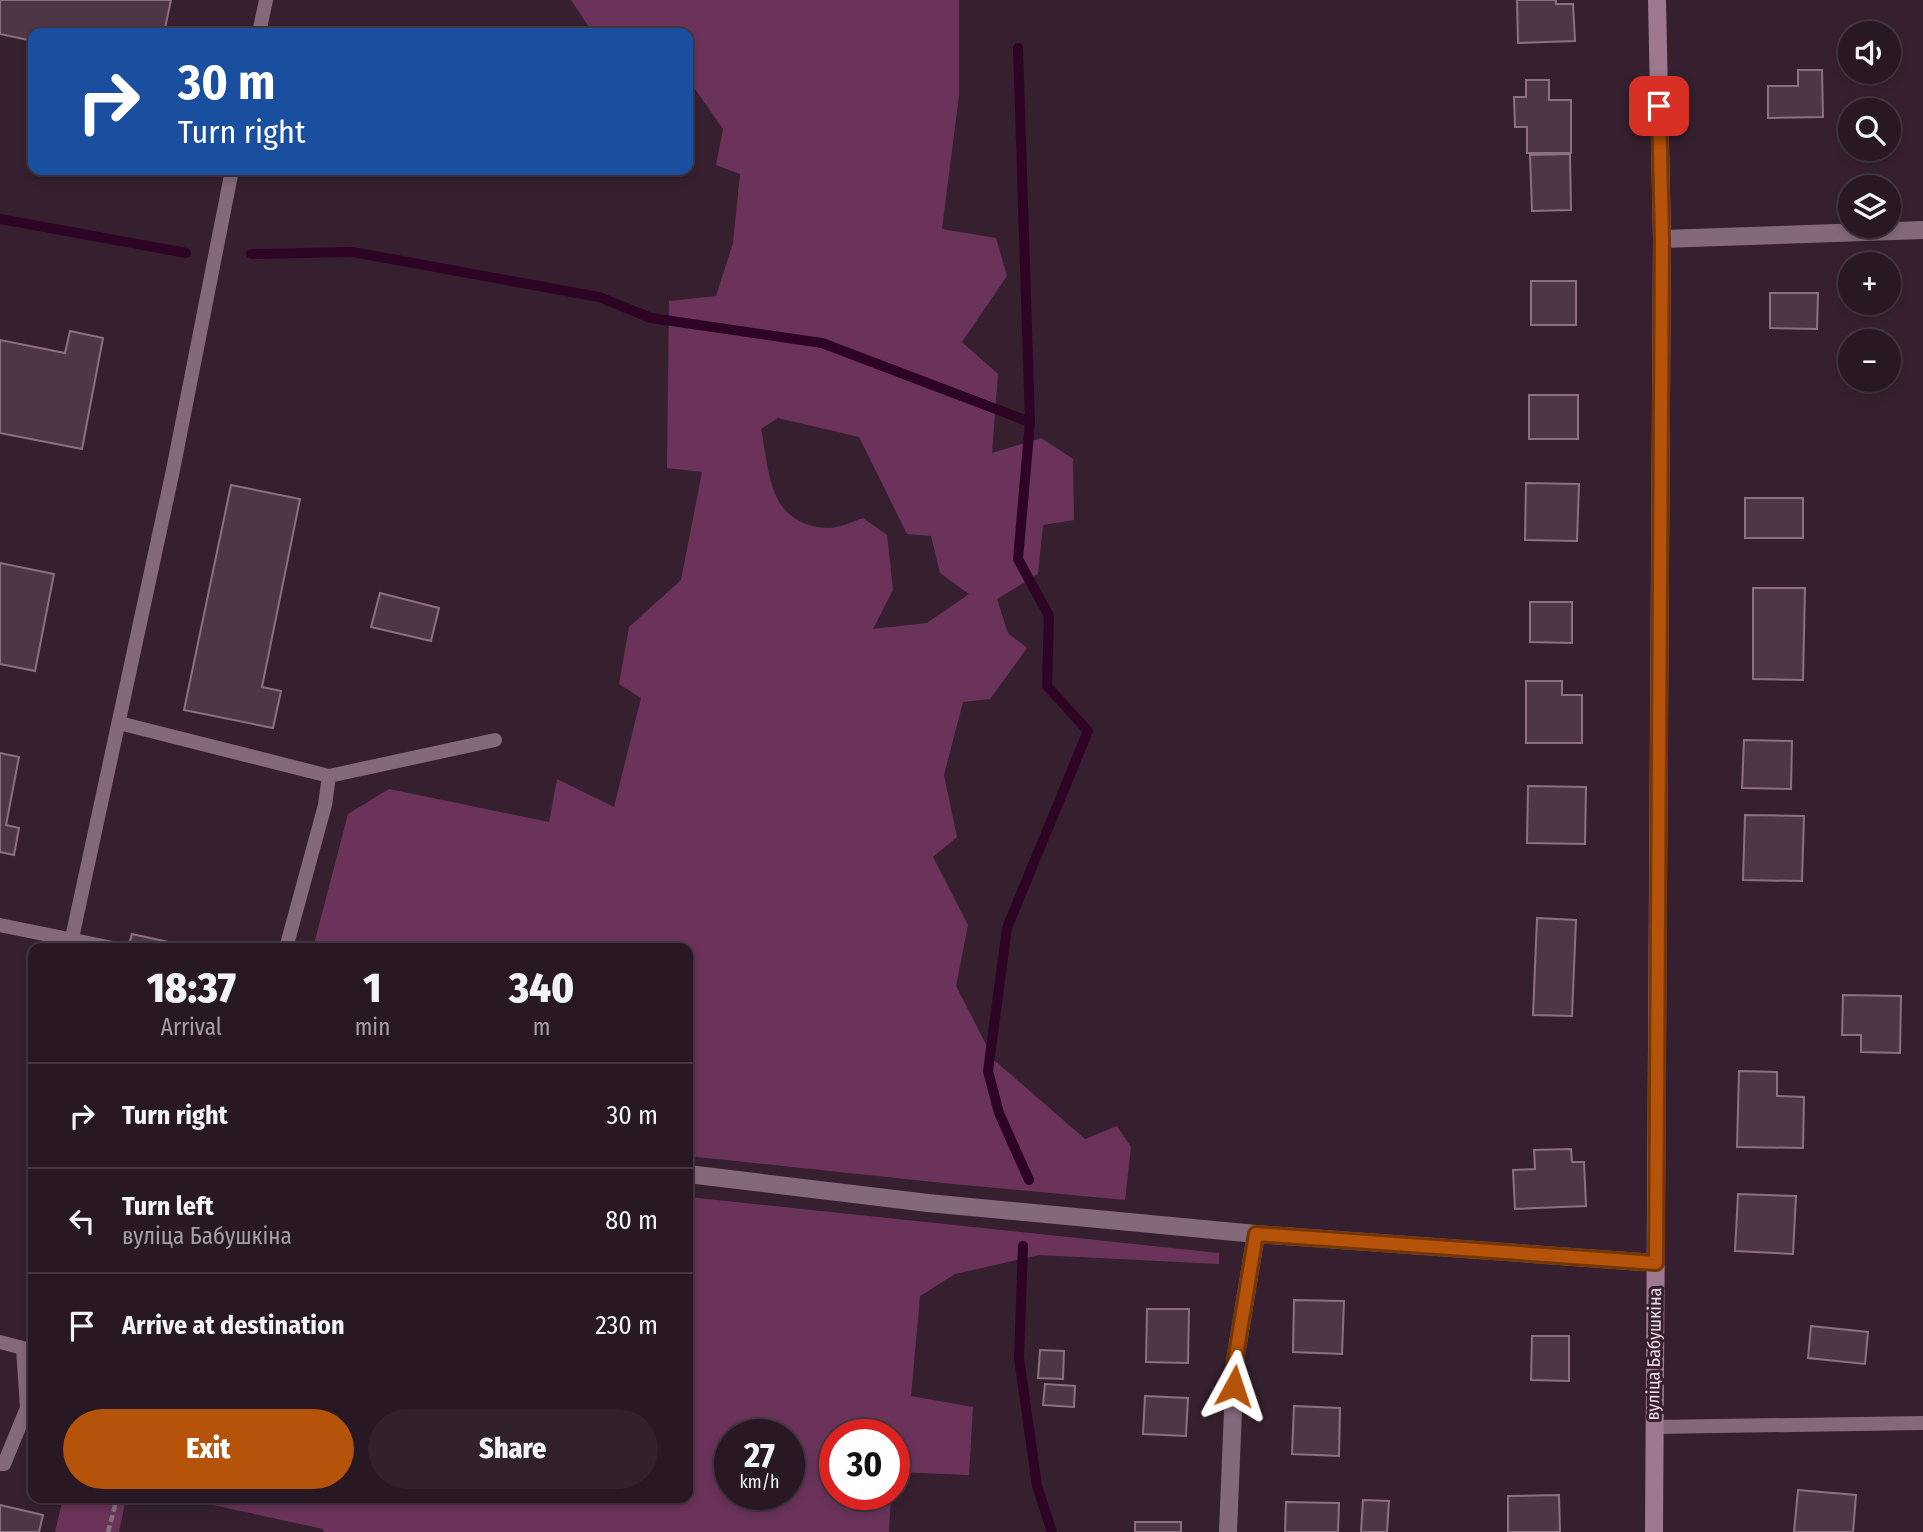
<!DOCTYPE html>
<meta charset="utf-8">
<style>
body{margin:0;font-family:"Fira Sans Condensed",sans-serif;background:#30212b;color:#f1f3f6;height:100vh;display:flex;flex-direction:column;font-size:26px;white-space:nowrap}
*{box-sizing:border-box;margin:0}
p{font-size:23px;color:#a5a0a6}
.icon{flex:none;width:38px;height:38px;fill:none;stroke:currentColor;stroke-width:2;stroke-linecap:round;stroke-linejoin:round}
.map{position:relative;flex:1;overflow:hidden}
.drawer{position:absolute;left:28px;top:943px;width:665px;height:560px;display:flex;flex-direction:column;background:#281823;border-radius:14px;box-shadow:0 4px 10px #0003,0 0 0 2px #443741}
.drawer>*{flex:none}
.banner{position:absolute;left:28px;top:28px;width:665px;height:147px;border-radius:14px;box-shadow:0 4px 10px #0003,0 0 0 2px #443741;background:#1a4fa0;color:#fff;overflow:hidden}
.controls{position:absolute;left:1838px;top:21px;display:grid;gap:14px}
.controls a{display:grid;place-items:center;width:63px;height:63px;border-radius:50%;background:#281823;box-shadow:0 4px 10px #0003,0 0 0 2px #443741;font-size:35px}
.speed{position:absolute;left:714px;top:1419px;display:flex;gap:14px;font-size:35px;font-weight:700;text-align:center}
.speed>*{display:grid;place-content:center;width:91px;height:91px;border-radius:50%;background:#281823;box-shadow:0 4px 10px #0003,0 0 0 2px #443741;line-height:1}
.speed small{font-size:18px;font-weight:400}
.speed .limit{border:10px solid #d22;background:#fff;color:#111}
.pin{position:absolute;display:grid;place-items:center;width:60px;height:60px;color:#fff;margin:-30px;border-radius:14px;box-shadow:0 4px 10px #0006}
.me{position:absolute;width:77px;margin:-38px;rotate:5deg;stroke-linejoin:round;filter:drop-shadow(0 0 5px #0008)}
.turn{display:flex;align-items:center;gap:24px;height:147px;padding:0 35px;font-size:32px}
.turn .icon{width:91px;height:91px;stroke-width:2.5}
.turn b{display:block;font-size:49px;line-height:60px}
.eta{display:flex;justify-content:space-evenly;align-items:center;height:119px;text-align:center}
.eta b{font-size:42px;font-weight:800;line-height:49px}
.cta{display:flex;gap:14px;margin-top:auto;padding:14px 35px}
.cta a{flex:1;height:80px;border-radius:42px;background:#b45309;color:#fff;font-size:28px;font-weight:800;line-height:80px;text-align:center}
.cta a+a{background:#30212b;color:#f1f3f6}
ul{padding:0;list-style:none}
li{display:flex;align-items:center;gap:21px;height:105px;padding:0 35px;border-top:2px solid #443741}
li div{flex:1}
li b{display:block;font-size:26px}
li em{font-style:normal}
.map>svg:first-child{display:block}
.green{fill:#6b335a;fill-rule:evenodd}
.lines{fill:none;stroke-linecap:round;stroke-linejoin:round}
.stream{stroke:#2e0424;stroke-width:10}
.building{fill:#4e3646;stroke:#8c7082;stroke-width:2}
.path{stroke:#85727f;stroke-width:4.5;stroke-dasharray:7 3.5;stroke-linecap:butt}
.lane{stroke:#84697b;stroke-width:14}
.street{stroke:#84697b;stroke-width:18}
.secondary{stroke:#9e7791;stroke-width:18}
.route-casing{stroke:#753606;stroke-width:18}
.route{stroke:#b45309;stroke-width:12}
.labels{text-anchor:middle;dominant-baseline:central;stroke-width:6;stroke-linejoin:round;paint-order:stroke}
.street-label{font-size:18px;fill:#eddde7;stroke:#36202f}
</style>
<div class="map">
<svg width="1923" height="1532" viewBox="0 0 1923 1532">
<rect width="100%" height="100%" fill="#36202f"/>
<path class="green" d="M571,0H959V95L942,229L996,238L1007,276L962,342L998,374L992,453L1041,438L1073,459L1074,520L1043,525L1038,574L997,599L1008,633L1027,648L990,699L963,702L944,775L957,837L933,857L968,925L956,986L994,1060L1085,1139L1117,1126L1131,1147L1125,1200L943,1183L688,1156V948H313L348,814L389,789L549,822L557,779L614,807L641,698L619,684L629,627L681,580L702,472L667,468L669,301L716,296L733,243L740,174L716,165L723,129L692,85L688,84V33H593ZM778,418L859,437L907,534L931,536L940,573L969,594L927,623L873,629L893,590L887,535L863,518C852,522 837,529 826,528C768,524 770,473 761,429Z
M688,1197L1219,1253V1264L1039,1255L955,1274L920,1296L911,1396L973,1407L969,1475L894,1472V1435H835V1494L891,1495L889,1532H324L323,1529L181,1498H688ZM789,1435V1494H730V1435Z
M63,1498H126L119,1532H55Z"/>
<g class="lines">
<path class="stream" d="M1018,48L1030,422L1018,559L1049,616L1047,686L1088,731L1007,928L988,1071L999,1113L1029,1180
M0,219L186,253
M251,254L353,252L599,297L651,318L822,343L1030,422
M1023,1246L1019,1358L1037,1486L1052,1532"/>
</g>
<path class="building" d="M0,0H171L164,33H33V41L0,34Z
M1517,0H1556V4H1573L1575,41L1518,43Z
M1798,70H1822L1823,117L1768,118V86H1798Z
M1526,80H1549V100H1571V153H1527V127H1515L1514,97H1526Z
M1570,154L1571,210L1532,211L1530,155Z
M1531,281H1576V325H1531Z
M1770,293H1818L1817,329L1770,328Z
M70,331L103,338L82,449L0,433V340L65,353Z
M1529,395H1578V439H1529Z
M1526,483L1579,484L1577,541L1525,540Z
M231,485L300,499L262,687L281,691L273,728L184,710Z
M1745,498H1803V538H1745Z
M0,563L54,574L35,671L0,664Z
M1753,588H1805L1803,680L1753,679Z
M380,593L439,608L431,641L371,627Z
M1530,602H1572V643L1530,642Z
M1526,681H1562V695H1582V743H1526Z
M1744,740L1792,741L1791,789L1742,788Z
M0,753L19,757L6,825L19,828L14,855L0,852Z
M1528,786L1586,787L1585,844L1527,843Z
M1745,815L1804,816L1802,881L1743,880Z
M1537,918L1576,920L1572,1016L1533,1015Z
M132,934L192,947L191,948H128Z
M1843,995L1901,996L1900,1053L1861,1052V1035H1842Z
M1739,1071L1777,1072V1096L1804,1097L1803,1148L1737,1147Z
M1571,1149L1572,1162H1584L1586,1206L1515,1209L1513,1170L1535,1169L1534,1150Z
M1738,1194L1796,1196L1793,1254L1735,1251Z
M1294,1300L1344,1301L1342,1354L1293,1352Z
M1147,1309H1189L1188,1363L1146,1362Z
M1811,1326L1868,1332L1865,1364L1808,1358Z
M1532,1336H1569V1381L1531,1380Z
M1040,1350L1064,1351L1063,1379L1038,1378Z
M1045,1384L1075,1386L1074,1407L1043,1405Z
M1145,1396L1188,1398L1186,1436L1143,1434Z
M1294,1406L1340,1408L1339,1456L1292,1454Z
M1798,1490L1856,1495L1853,1532H1794Z
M1559,1495L1560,1532H1508V1496Z
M1363,1500L1389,1501L1387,1532H1361Z
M1286,1502L1339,1503L1338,1532H1285Z
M0,1505L43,1515L39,1532H0Z
M1135,1522H1181V1532H1135Z"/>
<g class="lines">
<path class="path" d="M108,1532L117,1498"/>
<path class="lane" d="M259,33L266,0
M119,723L329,776L495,740
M0,925L113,948
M72,938L173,470L232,170
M286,948L325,805L329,776
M0,1342L23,1348L27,1408L4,1464H0
M1653,1427L1923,1423"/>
<path class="street" d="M1662,239L1923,230
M688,1174L928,1203L1256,1234L1656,1263
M1228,1532L1235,1361L1256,1234"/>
<path class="secondary" d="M1654,1532L1662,239L1657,0"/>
</g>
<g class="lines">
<g class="route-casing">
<path id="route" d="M1234,1386L1235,1361L1256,1234L1656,1263L1662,239L1659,106"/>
</g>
<use href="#route" class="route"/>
</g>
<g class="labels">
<g class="street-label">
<text transform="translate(1654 1354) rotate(-89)">вуліца Бабушкіна</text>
</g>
</g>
</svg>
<div class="controls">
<a><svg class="icon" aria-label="sound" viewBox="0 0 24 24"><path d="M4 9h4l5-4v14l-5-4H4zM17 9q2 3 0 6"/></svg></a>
<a><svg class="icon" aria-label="search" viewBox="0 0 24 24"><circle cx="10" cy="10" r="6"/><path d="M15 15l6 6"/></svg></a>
<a><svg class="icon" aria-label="layers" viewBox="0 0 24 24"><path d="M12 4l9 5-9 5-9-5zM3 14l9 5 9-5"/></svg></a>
<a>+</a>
<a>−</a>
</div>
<div class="speed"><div>27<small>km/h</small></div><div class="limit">30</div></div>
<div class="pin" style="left:1659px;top:106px;background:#d93025"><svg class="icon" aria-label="arrive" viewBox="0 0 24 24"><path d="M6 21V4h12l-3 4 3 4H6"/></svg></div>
<svg class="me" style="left:1234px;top:1386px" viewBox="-20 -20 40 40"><path d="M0-17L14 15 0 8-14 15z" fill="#b45309" stroke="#fff" stroke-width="4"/></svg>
<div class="banner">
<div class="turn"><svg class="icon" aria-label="right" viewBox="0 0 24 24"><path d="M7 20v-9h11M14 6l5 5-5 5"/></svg><div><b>30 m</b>Turn right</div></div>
</div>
<section class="drawer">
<div class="eta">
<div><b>18:37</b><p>Arrival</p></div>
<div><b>1</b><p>min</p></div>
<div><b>340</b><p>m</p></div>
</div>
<ul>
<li><svg class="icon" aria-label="right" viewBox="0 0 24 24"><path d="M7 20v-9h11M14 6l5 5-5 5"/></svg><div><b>Turn right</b></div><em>30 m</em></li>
<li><svg class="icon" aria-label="left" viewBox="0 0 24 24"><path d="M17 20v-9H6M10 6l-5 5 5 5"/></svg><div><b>Turn left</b><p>вуліца Бабушкіна</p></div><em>80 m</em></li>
<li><svg class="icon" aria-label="arrive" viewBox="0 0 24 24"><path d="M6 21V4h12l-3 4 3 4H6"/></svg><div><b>Arrive at destination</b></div><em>230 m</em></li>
</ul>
<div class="cta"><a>Exit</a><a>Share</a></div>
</section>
</div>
